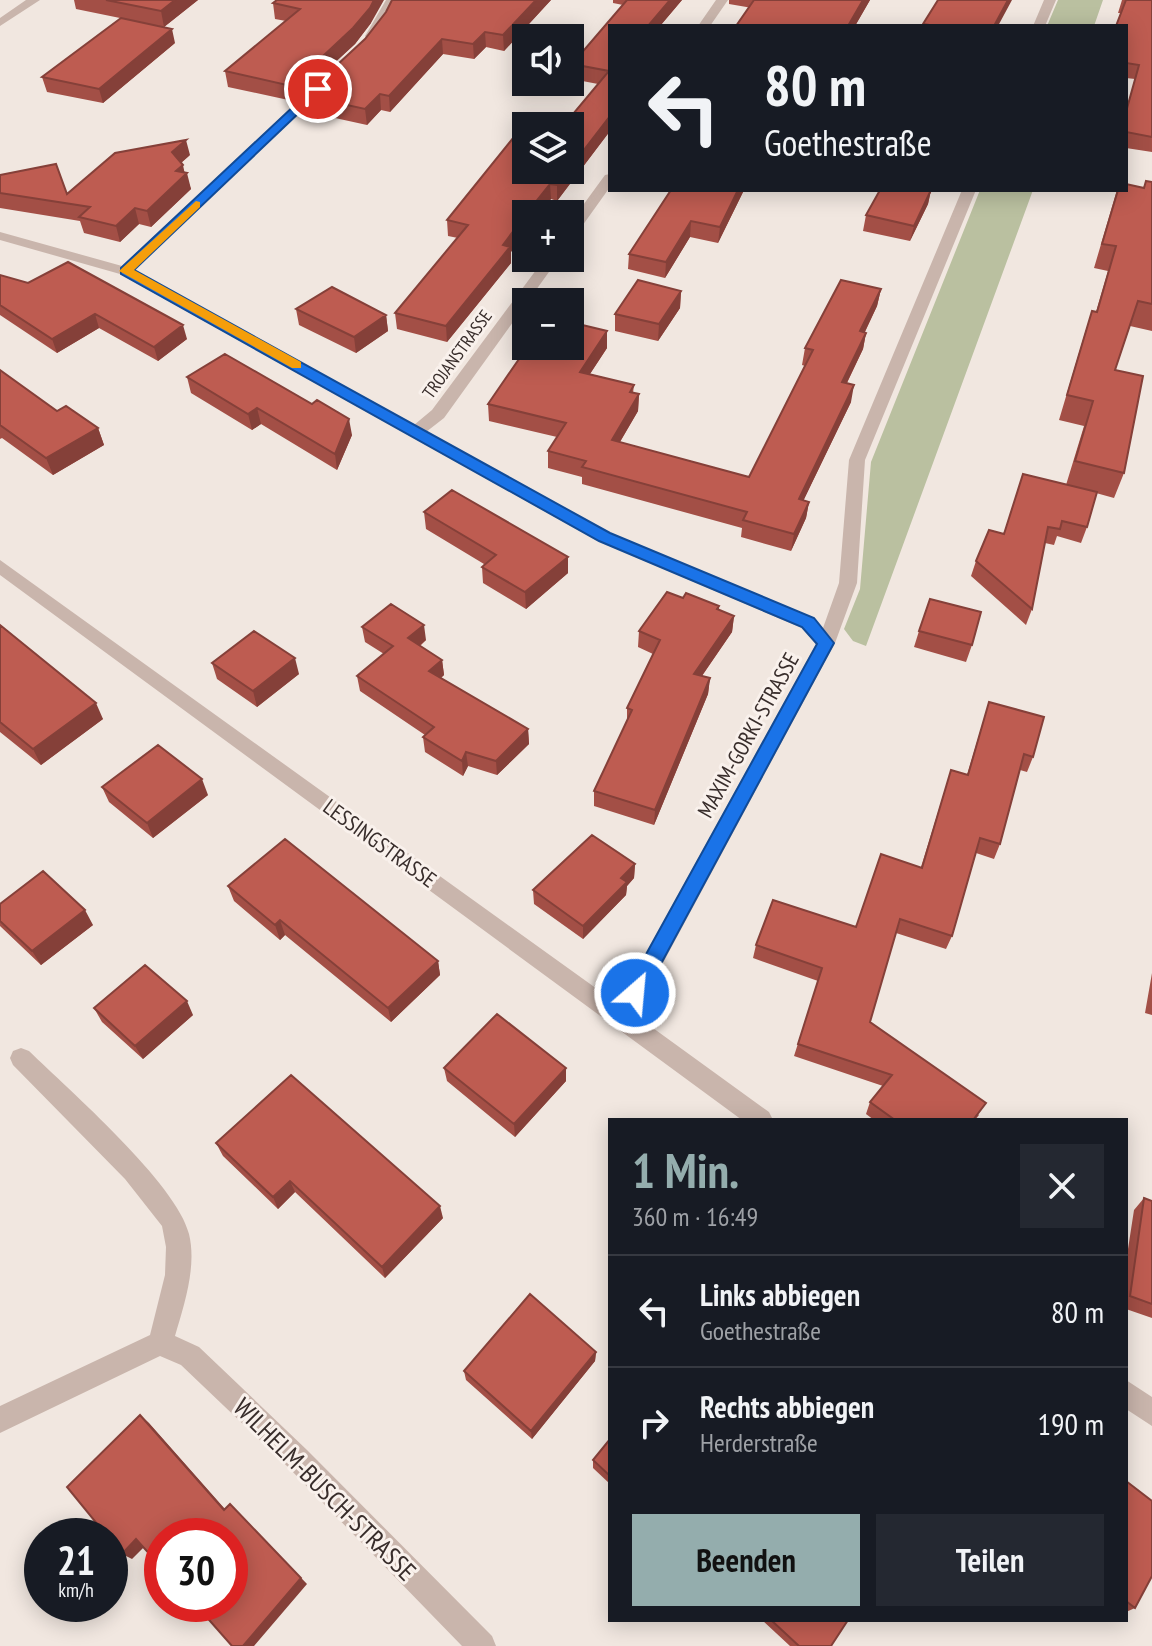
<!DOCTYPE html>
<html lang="de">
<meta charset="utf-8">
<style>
body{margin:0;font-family:"PT Sans Narrow",sans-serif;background:#242831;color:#f1f3f6;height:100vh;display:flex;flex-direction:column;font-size:30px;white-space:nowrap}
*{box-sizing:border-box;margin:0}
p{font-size:26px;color:#9ea1a6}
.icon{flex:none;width:44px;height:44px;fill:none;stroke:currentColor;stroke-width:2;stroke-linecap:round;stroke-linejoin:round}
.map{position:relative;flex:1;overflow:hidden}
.panel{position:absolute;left:608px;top:1118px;width:520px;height:504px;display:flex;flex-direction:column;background:#171b24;border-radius:0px;box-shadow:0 4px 20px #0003}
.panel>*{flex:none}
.top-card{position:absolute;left:608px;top:24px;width:520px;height:168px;border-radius:0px;box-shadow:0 4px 20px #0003;background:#171b24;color:#f1f3f6;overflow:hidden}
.buttons{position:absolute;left:512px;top:24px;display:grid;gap:16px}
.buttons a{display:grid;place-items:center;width:72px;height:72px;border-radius:0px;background:#171b24;box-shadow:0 4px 20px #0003;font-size:40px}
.speed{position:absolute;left:24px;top:1518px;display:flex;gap:16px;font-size:40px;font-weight:700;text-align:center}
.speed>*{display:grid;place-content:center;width:104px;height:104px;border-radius:50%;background:#171b24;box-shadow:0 4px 20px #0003;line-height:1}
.speed small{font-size:20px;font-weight:400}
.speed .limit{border:12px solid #d22;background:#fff;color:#111}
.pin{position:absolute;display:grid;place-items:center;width:68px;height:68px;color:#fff;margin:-34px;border:4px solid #fff;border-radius:50%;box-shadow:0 2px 8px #0007}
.me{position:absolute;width:88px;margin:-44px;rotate:27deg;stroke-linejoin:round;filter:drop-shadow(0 0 6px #0008)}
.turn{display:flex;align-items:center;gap:28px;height:168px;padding:0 24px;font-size:36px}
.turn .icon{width:104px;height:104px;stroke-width:2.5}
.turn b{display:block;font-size:56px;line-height:68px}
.round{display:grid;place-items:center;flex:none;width:84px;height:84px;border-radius:0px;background:#242831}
.overview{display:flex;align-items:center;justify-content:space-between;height:136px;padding:0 24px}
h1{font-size:48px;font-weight:800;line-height:60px;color:#94adad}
.cta{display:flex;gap:16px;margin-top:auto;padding:16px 24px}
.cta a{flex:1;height:92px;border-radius:0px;background:#94adad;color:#111;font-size:32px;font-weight:800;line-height:92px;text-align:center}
.cta a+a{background:#242831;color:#f1f3f6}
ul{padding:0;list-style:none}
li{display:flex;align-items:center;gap:24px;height:112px;padding:0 24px;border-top:2px solid #363941}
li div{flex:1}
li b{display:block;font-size:30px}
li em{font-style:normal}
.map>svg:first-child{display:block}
.green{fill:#bac0a0}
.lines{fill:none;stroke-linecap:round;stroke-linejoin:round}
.street{fill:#c9b5ac;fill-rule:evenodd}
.wall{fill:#a34f46}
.shaded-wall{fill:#854039}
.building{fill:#be5c51;stroke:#854039;stroke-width:2}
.route{fill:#1a73e8;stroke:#114b97;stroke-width:2}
.slow{fill:#f59e0b}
.labels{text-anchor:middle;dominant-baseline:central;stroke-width:6;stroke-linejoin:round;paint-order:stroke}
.far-street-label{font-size:18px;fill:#382d2b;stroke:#f9f1ec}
.street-label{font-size:22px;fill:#382d2b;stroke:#f9f1ec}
.near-street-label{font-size:26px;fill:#382d2b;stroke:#f9f1ec}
</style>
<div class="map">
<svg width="1152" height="1646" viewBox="0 0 1152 1646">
<rect width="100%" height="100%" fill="#f1e7e0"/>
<path class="green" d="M1058,0H1103L1094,26H1047Z
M980,190H1033L866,646L853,641L844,629L860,589L871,462Z"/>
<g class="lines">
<path class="street" d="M26,0H40L0,26V18Z
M386,0H398L375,38H367L365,36Z
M716,0H728L710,26H698Z
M1044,0H1056L1045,26H1033Z
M325,76L335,79L134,270L414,425L432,410L545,258H559L444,418L426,432L610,533L814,618L823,628L839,583L849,460L962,190H976L865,460L857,583L835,643L635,1015L769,1112L773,1120H742L0,575V560L618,1004L816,644L802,628L598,541L120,274L0,240V232L122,266Z
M610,174V187L575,236L570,237V223L605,175Z
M21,1048L29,1051C69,1090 177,1184 189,1234C197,1267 184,1305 175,1336L199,1347L307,1450L492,1636L496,1646H462L289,1468L181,1365L160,1356L0,1433V1406L150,1335L165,1275L166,1247L162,1226L125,1179L13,1065L10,1058L13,1051Z
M1126,1380L1152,1397V1426L1126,1409Z"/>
</g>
<path class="wall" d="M74,0H198L164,27L76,9Z
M392,0H551L504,51L486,47L474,59L443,54L390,112L381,110L367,125L326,116L325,108L313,106L310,90L365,39L386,12Z
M613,0H682L660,26H610V131L557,201L551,199L539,214H526L511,252V263L447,342L397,329L395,313L458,238L448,236L447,220L526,170L598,84L572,79V64L623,5L613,3Z
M729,0H870L855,26L729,4Z
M1122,0H1152V152L1126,148V110L1135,79L1126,78V26L1121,13H1118Z
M273,3L371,23L355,44L293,101L228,87L225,71L286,21L275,19Z
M175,43L103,103L47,92L42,77Z
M190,155L181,163L191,189L151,227L139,224L120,242L84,233L80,221L0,208V175L67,194Z
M1152,182V331L1130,326L1115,370L1124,473L1114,498L1096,493L1087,527L1081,543L1057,536L1054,545L1045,543L1032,609L1026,625L971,576L976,561L1004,534L1066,485L1084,426L1059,420L1084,336L1092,311L1096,312L1108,271L1094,268L1117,190L1143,188Z
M744,190L718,243L690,237L665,278L628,269L629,254Z
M931,190L928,204L910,241L863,231L866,215Z
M0,275L187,339L158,361L99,328L57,353L0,315Z
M881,289L877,306L865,332L866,333L863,349L847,383L851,402L803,501L809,502L806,518L791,551L741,537L742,528L582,484V477L548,468V451L557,437L489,421L488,404L607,331V348L590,374L634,385L633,393L639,394L638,411L620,442L749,477L805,366L802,365L805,348Z
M681,291L680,308L658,341L615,331V314Z
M296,309L386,315L388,331L356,353L299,325Z
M0,370L57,411L98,428L104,445L53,475L2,438L0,439Z
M187,377L352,435L337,470L261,424L252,430L191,393Z
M424,512L568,557V573L526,609L483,583L482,567L484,564L426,529Z
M683,598L719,606V610L734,616L732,632L702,676L710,678L708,694L654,825L594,806V791L627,721V708L653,654L638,647L639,631Z
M0,625L103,719L41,765L0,732Z
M362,627L426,640L420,646L442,660L444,675L441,678L528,729L529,744L497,775L468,766L463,776L425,752L423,737L425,735L360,691L357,676L384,654L365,642Z
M919,631L972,645L966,662L914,647Z
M212,663L299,674L257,707L217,679Z
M989,702L1033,757L1027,772L1020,770L1000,844L994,859L976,853L952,936L946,949L896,933L870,1022L979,1115L975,1120H874L866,1114L870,1102L883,1086L794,1056L818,981L753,958L756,945L856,927L921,867L951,770L967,775Z
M102,787L208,795L153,838L109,802Z
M635,864L634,878L627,886L626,895L583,939L534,904L533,890Z
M228,886L438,961L440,975L391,1022L285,935L280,940L234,901Z
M0,904L93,925L41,965L0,926Z
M1152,973V1015L1145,1013Z
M94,1008L193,1015L143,1059L102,1022Z
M444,1068L566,1081L515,1137L447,1081Z
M216,1143L443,1218L385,1278L295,1192L278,1209L223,1156Z
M1144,1198L1152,1201V1318L1126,1309V1262L1134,1210Z
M596,1352L595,1361L532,1439L466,1380L464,1371Z
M610,1439V1484L593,1468V1460Z
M1126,1481L1135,1608L1126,1612Z
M762,1620H848L831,1646H790Z"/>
<path class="shaded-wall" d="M175,0H198L164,27L161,11Z
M374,0H384L371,23L355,44L293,101L291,86Z
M536,0H551L504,51L503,35Z
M670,0H682L660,26H648Z
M863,0H870L855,26H848Z
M1008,0H1012L998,26H994Z
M172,29L175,43L103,103L99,89Z
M485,32L486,47L474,59L473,44Z
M442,39L443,54L390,112L389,96Z
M380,94L381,110L367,125L365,109Z
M610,116V131L557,201V185L568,170H570V168Z
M186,140L190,155L175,168L172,152Z
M183,165L185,175L187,173L191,189L151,227L147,211L176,171Z
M550,184L551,199L539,214H527Z
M738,190H744L718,243L720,227Z
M931,190L928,204L910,241L914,226Z
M135,208L139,224L120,242L116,226Z
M526,215V232L511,252V263L447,342L446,326L503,245Z
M691,221L690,237L665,278L666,262Z
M881,289L877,306L857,348L860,331Z
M681,291L680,308L658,341L659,324Z
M95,314L99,328L57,353L52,339Z
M386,315L388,331L356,353L354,337Z
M183,325L187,339L158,361L154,347Z
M607,331V348L580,389V372Z
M866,333L863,349L839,399L842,382Z
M854,385L851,402L796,516L799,499Z
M639,394L638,411L611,457L612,440Z
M257,408L261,424L252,430L248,414Z
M349,419L352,435L337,470L335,454Z
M98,428L104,445L53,475L46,458Z
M809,502L806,518L791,551L794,534Z
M568,557V573L526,609L525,592Z
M734,616L732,632L692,690L694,674Z
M424,625L426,640L410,653L408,638Z
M295,658L299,674L257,707L253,691Z
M442,660L444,675L431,686L429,671Z
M710,678L708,694L654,825L655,810Z
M96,703L103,719L41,765L33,749Z
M528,729L529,744L497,775L496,761Z
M466,752L468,766L463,776L462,761Z
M202,779L208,795L153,838L147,823Z
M635,864L634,878L627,886L626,895L583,939V926L621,878Z
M85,910L93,925L41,965L32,951Z
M280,920L285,935L280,940L275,925Z
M438,961L440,975L391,1022L388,1008Z
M187,1001L193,1015L143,1059L135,1046Z
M566,1068V1081L515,1137L514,1124Z
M290,1181L295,1192L278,1209L273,1197Z
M440,1206L443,1218L385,1278L382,1267Z
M596,1352L595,1361L532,1439L531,1431Z
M140,1415L149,1423L232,1517L224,1510Z
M230,1504L307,1584L254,1646H243Z
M136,1539L146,1545L132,1559L122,1554Z"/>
<path class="building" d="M106,0H175L161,11Z
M277,0H374L370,8L353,28L291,86L225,71L300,9L273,3Z
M392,0H536L503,35L485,32L473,44L442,39L389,96L380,94L365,109L324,100L331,94L310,90L365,39L386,12Z
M627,0H670L648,26H610V116L570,168V126H563L609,71L572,64Z
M754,0H863L848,26H736Z
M938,0H1008L994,26H936L923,24Z
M1126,0H1152V137L1126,132V112L1139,65L1126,63V26H1116Z
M121,18L172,29L99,89L42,77Z
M522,127L526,128V170H568L557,185L550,184L526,214L503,245L510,247L446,326L395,313L468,225L447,220Z
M186,140L172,152L183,165L176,171L187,173L147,211L135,208L116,226L79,217L90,207L0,193V175L56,164L67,194L115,153Z
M1146,181L1152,182V304L1138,301L1115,370L1143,376L1124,473L1075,461L1093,401L1067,395L1092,311L1097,312L1116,246L1102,244L1118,190H1126V184L1144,188Z
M671,190H738L720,227L691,221L666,262L629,254Z
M880,190H931L914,226L866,215Z
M68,262L183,325L154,347L95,314L52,339L0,305V275L28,283Z
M638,280L681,291L659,324L615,314Z
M841,280L881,289L860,331L866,333L842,382L854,385L799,499L809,502L794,534L743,520L747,512L582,467L586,461L548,451L566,423L488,404L528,346H570V322L607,331L580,372L634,385L630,392L639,394L612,440L749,477L813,350L805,348Z
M332,287L386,315L354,337L296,309Z
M225,354L312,404L317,400L349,419L335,454L257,408L248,414L187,377Z
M0,370L57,411L66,406L98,428L46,458L0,425Z
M1023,474L1097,492L1087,527L1062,521L1060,529L1048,527L1032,609L976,561L989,530L1004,534Z
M452,490L568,557L525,592L482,567L496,555L424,512Z
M667,592L683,598L686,593L719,606L717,609L734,616L694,674L710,678L655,810L594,791L632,710L627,708L660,640L639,631Z
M930,599L981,612L972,645L919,631Z
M391,604L424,625L408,638L442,660L429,671L528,729L496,761L466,752L462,761L423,737L434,727L357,676L393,646L362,627Z
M0,625L96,703L33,749L0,722Z
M254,631L295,658L253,691L212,663Z
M989,702L1044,717L1033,757L1024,754L1000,844L980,838L952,936L900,919L870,1022L986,1103L973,1120H895L870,1102L892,1075L798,1044L822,968L756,945L773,900L856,927L881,854L922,868L951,770L968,775Z
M158,745L202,779L147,823L102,787Z
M592,835L635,864L621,878L627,882L583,926L533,890Z
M285,839L438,961L388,1008L280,920L275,925L228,886Z
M43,871L85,910L32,951L0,921V904Z
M145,965L187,1001L135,1046L94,1008Z
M497,1014L566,1068L514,1124L444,1068Z
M291,1075L440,1206L382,1267L290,1181L273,1197L216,1143Z
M1144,1198L1152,1201V1304L1130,1296Z
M530,1294L596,1352L531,1431L464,1371Z
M140,1415L224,1510L230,1504L301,1578L243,1646H232L195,1604H230V1536H162V1568L136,1539L122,1554L110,1539V1536H107L67,1487Z
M610,1439V1476L593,1460Z
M1126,1481L1152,1501V1576L1135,1608L1126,1601Z
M771,1620H848L831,1646H799Z"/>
<path class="route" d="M314,87L324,89L134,270L610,533L814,618L834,643L642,999L635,1002L628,999L625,993L628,987L817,644L802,627L599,541L121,274V268Z"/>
<path class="slow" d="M196,201L200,202V207L134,270L301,362V368H292L119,271Z"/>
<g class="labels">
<g class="far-street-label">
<text transform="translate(457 354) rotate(-54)">TROJANSTRASSE</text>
</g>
<g class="street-label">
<text transform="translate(748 735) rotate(-61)">MAXIM-GORKI-STRASSE</text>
<text transform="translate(380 843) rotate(36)">LESSINGSTRASSE</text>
</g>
<g class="near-street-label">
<text transform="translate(325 1489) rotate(45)">WILHELM-BUSCH-STRASSE</text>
</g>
</g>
</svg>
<div class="buttons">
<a><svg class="icon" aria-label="sound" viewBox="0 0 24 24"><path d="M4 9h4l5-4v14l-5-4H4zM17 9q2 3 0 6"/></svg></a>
<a><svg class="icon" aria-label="layers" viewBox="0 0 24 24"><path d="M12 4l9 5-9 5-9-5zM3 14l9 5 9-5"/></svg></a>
<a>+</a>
<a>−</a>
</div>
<div class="speed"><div>21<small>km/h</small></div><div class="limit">30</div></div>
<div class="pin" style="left:318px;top:89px;background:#d93025"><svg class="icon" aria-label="arrive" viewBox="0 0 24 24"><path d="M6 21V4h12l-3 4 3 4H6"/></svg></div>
<svg class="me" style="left:635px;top:993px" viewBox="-20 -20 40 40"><circle r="17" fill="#1a73e8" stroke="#fff" stroke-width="3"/><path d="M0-11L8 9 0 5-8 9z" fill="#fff"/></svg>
<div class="top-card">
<div class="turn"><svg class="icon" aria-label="left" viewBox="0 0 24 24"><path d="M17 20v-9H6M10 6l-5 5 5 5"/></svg><div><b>80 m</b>Goethestraße</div></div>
</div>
<section class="panel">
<div class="overview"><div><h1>1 Min.</h1><p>360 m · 16:49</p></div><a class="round"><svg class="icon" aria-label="close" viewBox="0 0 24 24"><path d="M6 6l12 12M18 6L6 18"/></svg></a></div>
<ul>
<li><svg class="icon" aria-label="left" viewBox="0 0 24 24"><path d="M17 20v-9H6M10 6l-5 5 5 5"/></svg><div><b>Links abbiegen</b><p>Goethestraße</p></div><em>80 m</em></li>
<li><svg class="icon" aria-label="right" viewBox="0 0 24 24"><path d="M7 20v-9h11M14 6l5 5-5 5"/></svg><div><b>Rechts abbiegen</b><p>Herderstraße</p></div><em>190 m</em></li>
</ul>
<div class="cta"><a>Beenden</a><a>Teilen</a></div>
</section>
</div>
